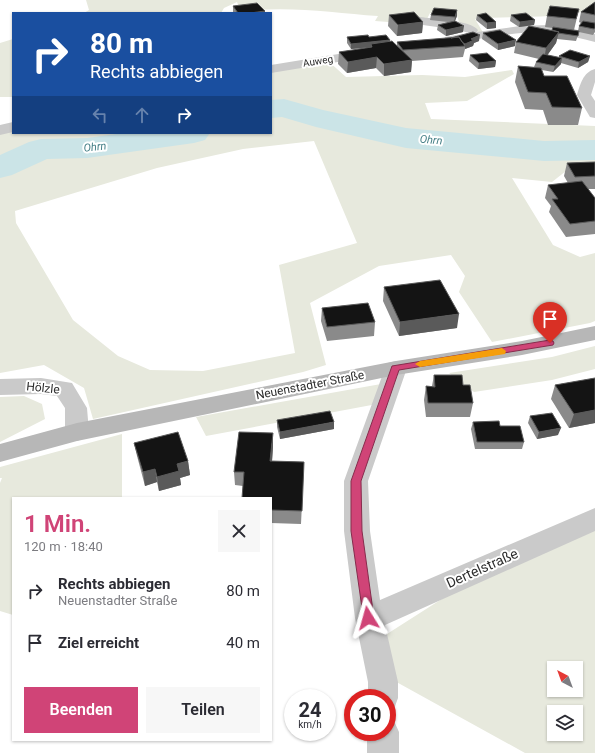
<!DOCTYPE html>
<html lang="de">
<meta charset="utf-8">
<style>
body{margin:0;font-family:Roboto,sans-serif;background:#f7f7f7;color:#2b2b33;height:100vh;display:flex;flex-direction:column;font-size:15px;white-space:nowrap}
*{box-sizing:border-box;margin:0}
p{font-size:13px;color:#7c7c81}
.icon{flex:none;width:22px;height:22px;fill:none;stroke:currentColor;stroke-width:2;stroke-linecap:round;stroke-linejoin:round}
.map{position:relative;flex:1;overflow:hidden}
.panel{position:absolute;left:12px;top:497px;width:260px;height:244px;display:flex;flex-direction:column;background:#fff;border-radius:0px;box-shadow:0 1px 3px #0004}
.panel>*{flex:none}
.hud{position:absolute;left:12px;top:12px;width:260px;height:122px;border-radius:0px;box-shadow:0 1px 3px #0004;background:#1a4fa0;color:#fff;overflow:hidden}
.needle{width:26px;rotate:319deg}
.buttons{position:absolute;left:547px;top:661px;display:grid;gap:8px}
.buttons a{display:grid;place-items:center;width:36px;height:36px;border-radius:0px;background:#fff;box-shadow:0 1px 3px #0004;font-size:20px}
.speed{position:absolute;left:284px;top:689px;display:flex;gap:8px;font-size:20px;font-weight:700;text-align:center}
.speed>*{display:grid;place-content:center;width:52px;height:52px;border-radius:50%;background:#fff;box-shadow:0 1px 3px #0004;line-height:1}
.speed small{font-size:10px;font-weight:400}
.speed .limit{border:6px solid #d22;background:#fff;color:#111}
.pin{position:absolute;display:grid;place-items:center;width:34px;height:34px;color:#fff;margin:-41px -17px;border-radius:50% 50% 50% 0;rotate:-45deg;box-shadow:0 0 4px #0007}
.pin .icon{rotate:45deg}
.me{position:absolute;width:44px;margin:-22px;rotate:352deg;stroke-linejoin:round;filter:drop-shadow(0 0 3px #0008)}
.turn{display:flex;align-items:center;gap:14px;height:84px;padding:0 12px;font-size:18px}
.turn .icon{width:52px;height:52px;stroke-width:2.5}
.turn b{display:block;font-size:28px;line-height:34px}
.lanes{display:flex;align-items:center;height:38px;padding:0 12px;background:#0003;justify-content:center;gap:20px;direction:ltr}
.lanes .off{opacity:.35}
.round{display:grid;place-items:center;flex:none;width:42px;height:42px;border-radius:0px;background:#f7f7f7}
.head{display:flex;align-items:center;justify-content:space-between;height:68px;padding:0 12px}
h1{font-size:24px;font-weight:600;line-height:30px;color:#d04477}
.primary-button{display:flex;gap:8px;margin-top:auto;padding:8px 12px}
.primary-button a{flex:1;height:46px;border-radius:0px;background:#d04477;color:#fff;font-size:16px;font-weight:600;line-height:46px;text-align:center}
.primary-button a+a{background:#f7f7f7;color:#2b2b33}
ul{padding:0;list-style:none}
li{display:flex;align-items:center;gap:12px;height:52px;padding:0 12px}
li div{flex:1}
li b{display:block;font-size:15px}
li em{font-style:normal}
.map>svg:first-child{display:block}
.green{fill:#e7e9dd;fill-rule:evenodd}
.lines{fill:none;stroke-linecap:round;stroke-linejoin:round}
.river{fill:#cbe4e7;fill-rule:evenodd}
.minor{fill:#cacaca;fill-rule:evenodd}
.tertiary{fill:#cacaca;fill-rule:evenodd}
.secondary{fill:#b7b7b7;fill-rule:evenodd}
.wall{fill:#8a8a8a}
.shaded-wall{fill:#5a5a5a}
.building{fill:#141414;stroke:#5a5a5a}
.route{fill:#d04477;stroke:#872c4d}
.slow{fill:#f59e0b}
.labels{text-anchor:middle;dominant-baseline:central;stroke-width:4;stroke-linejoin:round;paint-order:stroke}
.far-street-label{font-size:10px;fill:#2d2d2d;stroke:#fff}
.far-water-label{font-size:11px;font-style:italic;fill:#457f86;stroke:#fff}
.street-label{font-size:12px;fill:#2d2d2d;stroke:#fff}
.near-street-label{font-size:14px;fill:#2d2d2d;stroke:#fff}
</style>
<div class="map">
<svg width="595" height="753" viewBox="0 0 595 753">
<rect width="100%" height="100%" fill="#fff"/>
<path class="green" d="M86,0H595V9C556,20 515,15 475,19L484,34L460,26L457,15L430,13L427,19L428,25L375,21L378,16C334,13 285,5 241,12L237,2L224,8L221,13H84L89,10Z
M13,39V97H0V43Z
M327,60L346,77L422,75L465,77L512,70L514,74L467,101L425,103L431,119L595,126V171H566L552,182L512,178L553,245L580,257L595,253V321L590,323L492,342L459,292L465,276L451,255L379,266L310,303L326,365L303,372L93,419L84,388L44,365L0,373V130L13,127V133H271V69ZM314,141L357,243L279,265L295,353L203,371L150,370L118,356L73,320L16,223L15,211L157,168L243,149Z
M595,346V369L552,380L474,392L449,373L552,357Z
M381,384L377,404L206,436L196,417Z
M24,396L42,404L45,419L0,442V397Z
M122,434V498H13V615L0,611V483L2,478H0V467Z
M595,527V753H525L391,679L387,634L459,588ZM554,668H576V690H554ZM554,712H576V734H554Z"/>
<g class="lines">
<path class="river" d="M284,99L323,110L406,128L544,141L595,140V160L544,161L406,148L316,127L282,117L271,118V100Z
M124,133H210L205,140L194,143L87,158L47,159L12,175L0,178V155L29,142L41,139L87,138Z"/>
<path class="minor" d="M420,17C432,19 471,20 478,30L477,32L520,26L549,25L569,28L595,34V42C582,39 569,35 555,33C521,30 484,38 450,44L445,43L444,40L445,37L469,33L458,30L416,24L414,21L416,18Z
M369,49L374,50L376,53L374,56L271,73V65Z
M13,122V132L0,135V125Z
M396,361L404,363L407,368L368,481L370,531L380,600L595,508V531L385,625L398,682V698L394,709L387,711V698H368V682L355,618L344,531V481L385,368L388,363Z
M387,718L394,721L399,732V753H367V732H387Z"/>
<path class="tertiary" d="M595,69V82L591,95L595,101V118L590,117L577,95C580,85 583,72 595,69Z
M41,378L72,383L87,408L89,432L85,438L77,441L69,438L65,432V408L57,396L41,394L0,395V379Z"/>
<path class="secondary" d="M595,326V340L522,355L396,375L77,441L0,462V444L77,423L396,361L522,341Z"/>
</g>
<path class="wall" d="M595,2V32L593,35L579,32L576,41L557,39L556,43L547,55L559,58V56H590L588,62L578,68L561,63V64L553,72L542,70L544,76L582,108L578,125H548L543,110L525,109L515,82L518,66L534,67L536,62L539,59L514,53L516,42L552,30L553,28L545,27L547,16L579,9L574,30L578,31L579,26L581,23L579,22L581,12Z
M233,6L265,11V13H233Z
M457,10V16L455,21L463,32L446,36L437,30L438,25L448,22L430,20L431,15Z
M389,15L423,22L422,33L397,36L388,26Z
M477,15L496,22V28L487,29L476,20Z
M511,15L535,20L534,25L519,27L510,21Z
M483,33L515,46L498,50L482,39Z
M347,37H369L390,42L397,46V42L479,41L474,43L473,46L465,49L463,57L412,61L411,72L384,76L376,68L347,73L338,64L339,52L369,48L351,49L347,43Z
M470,55L496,61L495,67L478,69L469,61Z
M595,162V189H587L595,198V234L566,237L549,212L551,206L545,198L548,185L568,183L564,176L567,163Z
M384,287L457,328L399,336L383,301Z
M322,308L375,322L374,336L327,341L321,321Z
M434,375L473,403L470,417H426L424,400L426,386H432Z
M595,378V423L569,428L551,399L555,385Z
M530,416L558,435L537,439L528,423Z
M277,420L334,429L280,439L277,427Z
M473,422L500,426L524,442L522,449H475L471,429Z
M134,443L188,461L190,475L180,478L181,485L159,491L157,482L145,486L137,456Z
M273,447L272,461L304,462L301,524L271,523V498L243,486L235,485L234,472Z"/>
<path class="shaded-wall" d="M457,10V16L454,23L455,17Z
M265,11V13H250Z
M535,20L534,25L519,27L520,22Z
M423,22L422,33L397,36L398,25Z
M496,22V28L487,29V23Z
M464,26L463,32L446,36V30Z
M559,32L556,43L544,60L546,48Z
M480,35L479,41L474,43L473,46L465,49V44L471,39Z
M390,40L389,45L371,44V47L351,49V44Z
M516,40L515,46L498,50V44Z
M590,56L588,62L578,68L579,62Z
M377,57L376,68L347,73L348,62Z
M562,58L561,64L553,72L555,66Z
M412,60L411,72L384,76V64Z
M496,61L495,67L478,69L479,63Z
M459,314L457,328L399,336L400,322Z
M595,410V423L569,428L574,414Z
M334,422V429L280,439V432Z
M561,428L558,435L537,439L539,432Z
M273,433V447L271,475L270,461Z
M188,461L190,475L180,478L181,485L159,491L157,477L177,464Z
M155,469L157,482L145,486L143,472Z"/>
<path class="building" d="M595,2V15L581,12Z
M257,3L265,11L250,13H238L233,6Z
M550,6L579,9L576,19L547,16Z
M434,8L457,10L455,17L431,15Z
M414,12L423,22L398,25L389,15Z
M486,13L496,22L487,23L477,15Z
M526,13L535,20L520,22L511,15Z
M455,21L464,26L446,30L438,25Z
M583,21L595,23V28L594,29L579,26Z
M529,26L559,32L546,48L516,42Z
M553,27L579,31L578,36L558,33L559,32L552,30Z
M500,30L516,40L498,44L483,33Z
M473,32L480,35L471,39L474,40L465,44L462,42L459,37L451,38Z
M368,35L369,37L386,35L390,40L351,44L347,37Z
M459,37L465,46L403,50L397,42Z
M392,41L412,60L384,64L377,57L348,62L339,52L372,47L371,44Z
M570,50L590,56L579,62L559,56Z
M487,53L496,61L479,63L470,55Z
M543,54L562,58L555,66L536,62Z
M518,66L541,68L544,76H567L582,108L552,107L546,93L528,92Z
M595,162V176L575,177L567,163Z
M582,181L595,198V221L570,224L552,199H558L548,185Z
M440,280L459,314L400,322L384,287Z
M368,303L375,322L327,327L322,308Z
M434,375H462L463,385H470L473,403H428L426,386L435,387Z
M595,378V410L574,414L555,385Z
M330,411L334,422L280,432L277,420Z
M552,413L561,428L539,432L530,416Z
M499,421L500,426H520L524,442H477L473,422Z
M178,432L188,461L177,464L179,471L157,477L155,469L143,472L134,443Z
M239,432L273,433L270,461L304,462L302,511L271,510V498H242L244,472H234Z"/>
<path class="route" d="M550,340L553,341L554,343L553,345L399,370L361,481L362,531L374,618L373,622L368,623L364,622L351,531V481L392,366Z"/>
<path class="slow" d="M502,348L506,351L505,354L420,367L415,364L420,361Z"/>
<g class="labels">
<g class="far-street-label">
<text transform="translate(318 61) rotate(-9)">Auweg</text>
</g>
<g class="far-water-label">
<text transform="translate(431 140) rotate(5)">Ohrn</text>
<text transform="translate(95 147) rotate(-6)">Ohrn</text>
</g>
<g class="street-label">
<text transform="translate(310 385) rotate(-11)">Neuenstadter Straße</text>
<text transform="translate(43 388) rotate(6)">Hölzle</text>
</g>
<g class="near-street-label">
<text transform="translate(482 568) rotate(-24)">Dertelstraße</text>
</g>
</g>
</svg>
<div class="buttons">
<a><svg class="needle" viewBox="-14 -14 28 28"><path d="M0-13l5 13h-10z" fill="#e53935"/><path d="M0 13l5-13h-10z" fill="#7c7c81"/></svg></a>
<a><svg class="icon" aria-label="layers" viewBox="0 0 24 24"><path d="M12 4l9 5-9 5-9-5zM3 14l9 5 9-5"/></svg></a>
</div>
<div class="speed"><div>24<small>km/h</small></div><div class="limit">30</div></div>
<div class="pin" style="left:550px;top:343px;background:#d93025"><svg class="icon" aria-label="arrive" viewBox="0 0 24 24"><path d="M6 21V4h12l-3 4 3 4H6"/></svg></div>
<svg class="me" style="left:368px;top:618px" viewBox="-20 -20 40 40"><path d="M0-17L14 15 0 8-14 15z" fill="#d04477" stroke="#fff" stroke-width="4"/></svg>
<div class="hud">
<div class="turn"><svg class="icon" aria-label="right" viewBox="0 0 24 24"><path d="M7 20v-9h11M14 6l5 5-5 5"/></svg><div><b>80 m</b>Rechts abbiegen</div></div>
<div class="lanes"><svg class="icon off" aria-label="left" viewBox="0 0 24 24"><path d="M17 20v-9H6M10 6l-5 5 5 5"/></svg><svg class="icon off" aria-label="ahead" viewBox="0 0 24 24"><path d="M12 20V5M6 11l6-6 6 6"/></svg><svg class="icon" aria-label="right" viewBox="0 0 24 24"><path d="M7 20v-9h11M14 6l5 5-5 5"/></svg></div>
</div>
<section class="panel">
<div class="head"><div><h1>1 Min.</h1><p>120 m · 18:40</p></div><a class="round"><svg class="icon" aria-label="close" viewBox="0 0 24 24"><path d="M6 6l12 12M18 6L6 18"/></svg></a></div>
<ul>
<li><svg class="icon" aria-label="right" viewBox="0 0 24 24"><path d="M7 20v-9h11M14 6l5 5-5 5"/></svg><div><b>Rechts abbiegen</b><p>Neuenstadter Straße</p></div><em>80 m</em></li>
<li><svg class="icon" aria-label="arrive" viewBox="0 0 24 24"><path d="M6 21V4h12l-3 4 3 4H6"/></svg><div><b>Ziel erreicht</b></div><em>40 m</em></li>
</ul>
<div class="primary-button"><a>Beenden</a><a>Teilen</a></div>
</section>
</div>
